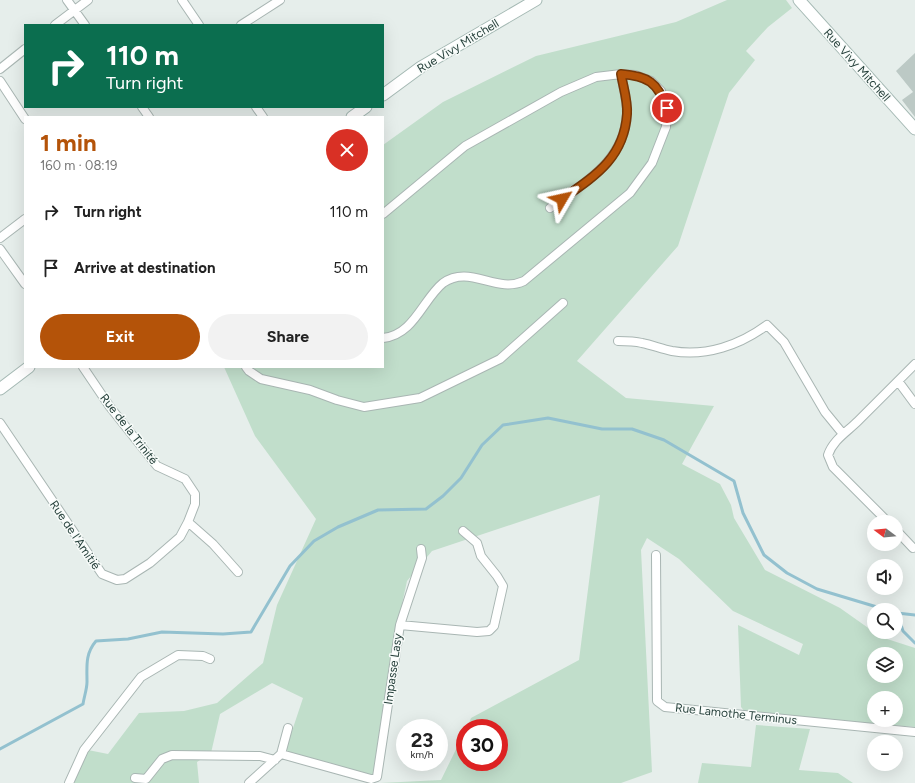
<!DOCTYPE html>
<meta charset="utf-8">
<style>
body{margin:0;font-family:Figtree,sans-serif;background:#f2f2f2;color:#222;height:100vh;display:flex;flex-direction:column;font-size:15px;white-space:nowrap}
*{box-sizing:border-box;margin:0}
p{font-size:13px;color:#767676}
.icon{flex:none;width:22px;height:22px;fill:none;stroke:currentColor;stroke-width:2;stroke-linecap:round;stroke-linejoin:round}
.map{position:relative;flex:1;overflow:hidden}
.side{position:absolute;left:24px;top:116px;width:360px;height:252px;display:flex;flex-direction:column;background:#fff;border-radius:0px;box-shadow:0 4px 16px #0002}
.side>*{flex:none}
.banner{position:absolute;left:24px;top:24px;width:360px;height:84px;border-radius:0px;box-shadow:0 4px 16px #0002;background:#0b6e4f;color:#fff;overflow:hidden}
.needle{width:26px;rotate:286deg}
.controls{position:absolute;left:867px;top:515px;display:grid;gap:8px}
.controls a{display:grid;place-items:center;width:36px;height:36px;border-radius:50%;background:#fff;box-shadow:0 4px 16px #0002;font-size:20px}
.speed{position:absolute;left:396px;top:719px;display:flex;gap:8px;font-size:20px;font-weight:700;text-align:center}
.speed>*{display:grid;place-content:center;width:52px;height:52px;border-radius:50%;background:#fff;box-shadow:0 4px 16px #0002;line-height:1}
.speed small{font-size:10px;font-weight:400}
.speed .limit{border:6px solid #d22;background:#fff;color:#111}
.pin{position:absolute;display:grid;place-items:center;width:34px;height:34px;color:#fff;margin:-17px;border:2px solid #fff;border-radius:50%;box-shadow:0 1px 4px #0007}
.me{position:absolute;width:44px;margin:-22px;rotate:54deg;stroke-linejoin:round;filter:drop-shadow(0 0 3px #0008)}
.turn{display:flex;align-items:center;gap:14px;height:84px;padding:0 16px;font-size:18px}
.turn .icon{width:52px;height:52px;stroke-width:2.5}
.turn b{display:block;font-size:28px;line-height:34px}
.round{display:grid;place-items:center;flex:none;width:42px;height:42px;border-radius:21px;background:#f2f2f2}
.headline{display:flex;align-items:center;justify-content:space-between;height:68px;padding:0 16px}
h1{font-size:24px;font-weight:700;line-height:30px;color:#b45309}
.primary-button{display:flex;gap:8px;margin-top:auto;padding:8px 16px}
.primary-button a{flex:1;height:46px;border-radius:24px;background:#b45309;color:#fff;font-size:16px;font-weight:700;line-height:46px;text-align:center}
.primary-button a+a{background:#f2f2f2;color:#222}
ul{padding:0;list-style:none}
li{display:flex;align-items:center;gap:12px;height:56px;padding:0 16px}
li div{flex:1}
li b{display:block;font-size:15px}
li em{font-style:normal}
.map>svg:first-child{display:block}
.green{fill:#c1decb;fill-rule:evenodd}
.lines{fill:none;stroke-linecap:round;stroke-linejoin:round}
.stream{stroke:#93c1cf;stroke-width:3}
.building{fill:#bcc9c5}
.street-casing{stroke:#a9b6b3;stroke-width:10}
.secondary-casing{stroke:#a5b9b4;stroke-width:13}
.street{stroke:#fff;stroke-width:8}
.secondary{stroke:#fff;stroke-width:11}
.route-casing{stroke:#753606;stroke-width:10}
.route{stroke:#b45309;stroke-width:7}
.labels{text-anchor:middle;dominant-baseline:central;stroke-width:3;stroke-linejoin:round;paint-order:stroke}
.street-label{font-size:12px;fill:#26403b;stroke:#f7fbf9}
</style>
<div class="map">
<svg width="915" height="783" viewBox="0 0 915 783">
<rect width="100%" height="100%" fill="#e6eeeb"/>
<path class="green" d="M727,0H786L792,8L768,27L746,51L755,60L729,93L678,246L577,361L626,398L714,406L682,464L720,484L731,505L734,518L765,570L840,608L881,637L915,648V727L746,713L741,707L738,625L799,655L803,644L733,611L679,559L647,538L641,550L652,772L621,783H380L441,780L465,731V762H499V728H467L471,718L579,660L600,495L432,551L407,581L390,660L373,774L367,776L285,752L303,698L272,683L220,714L211,753L197,762L199,783H72L88,750L108,754L139,713L184,711L217,703L263,663L277,605L316,519L255,436L224,367H383V145L443,102L536,56L676,22ZM874,654H896V676H874ZM874,698H896V720H874Z
M756,725L810,729L799,770L838,773L853,783H698L702,763L751,767Z"/>
<g class="lines">
<path class="stream" d="M897,613L903,631L915,643
M897,613L915,615
M0,749L83,704C84,697 87,689 87,682C87,666 85,654 96,641L128,639L162,632L223,634L251,632L290,566L314,541L338,527L378,510L426,509L443,496L461,478L482,445L503,425L548,418L602,429H632L664,440L734,481L743,513L764,555L787,573L817,589L887,610"/>
</g>
<path class="building" d="M915,53V117L902,100L913,92L896,71Z"/>
<g class="lines">
<g class="street-casing">
<path id="street" d="M67,0L85,25
M182,0L199,25
M55,25L88,0
M241,25L280,0
M0,69L25,49
M0,81L25,119
M142,107L149,117
M256,107L263,117
M550,208C584,183 625,161 627,113C627,100 623,86 621,74
M383,214L465,146L561,92L596,77L621,74L635,75L651,81L661,91L667,108L666,127L652,163L630,193L524,281C496,294 470,264 443,283C423,299 414,335 383,338
M0,238L25,219
M0,249L25,284
M618,341C626,341 634,341 642,343C652,345 662,349 672,351C706,357 740,345 767,325L784,342L825,412L843,434
M246,367L249,371L261,379L310,390L337,400L364,407L420,398L500,359L563,303
M898,381L915,404
M0,423L102,574L117,580L125,579L150,563L180,537L188,522L195,504V494L185,479L157,466L110,407L83,367
M188,522L213,544L238,572
M888,522L833,467L828,455C833,440 847,432 858,421C877,402 896,383 915,364
M896,530L913,548
M656,555L657,701L665,707L915,732
M400,625L422,558L421,549
M281,754L288,728
M135,778L146,779L162,759L172,755L260,756L275,760
M69,783L84,750L141,677L178,655L203,656L210,659
M249,783L281,754L371,779L377,777L400,625L477,632L489,631L494,626L503,586L497,576L481,556L477,543L463,531"/>
</g>
<g class="secondary-casing">
<path id="secondary" d="M799,0L915,129
M383,95L421,67L536,0
M352,117L366,107
M0,389L29,367"/>
</g>
<use href="#street" class="street"/>
<use href="#secondary" class="secondary"/>
</g>
<g class="lines">
<g class="route-casing">
<path id="route" d="M562,199C595,176 624,158 627,114C628,101 623,86 621,74C648,76 657,82 667,108"/>
</g>
<use href="#route" class="route"/>
</g>
<g class="labels">
<g class="street-label">
<text transform="translate(458 46) rotate(-31)">Rue Vivy Mitchell</text>
<text transform="translate(857 65) rotate(48)">Rue Vivy Mitchell</text>
<text transform="translate(129 429) rotate(52)">Rue de la Trinité</text>
<text transform="translate(75 535) rotate(56)">Rue de l'Amitié</text>
<text transform="translate(393 669) rotate(-82)">Impasse Lasy</text>
<text transform="translate(736 714) rotate(6)">Rue Lamothe Terminus</text>
</g>
</g>
</svg>
<div class="controls">
<a><svg class="needle" viewBox="-14 -14 28 28"><path d="M0-13l5 13h-10z" fill="#e53935"/><path d="M0 13l5-13h-10z" fill="#767676"/></svg></a>
<a><svg class="icon" aria-label="sound" viewBox="0 0 24 24"><path d="M4 9h4l5-4v14l-5-4H4zM17 9q2 3 0 6"/></svg></a>
<a><svg class="icon" aria-label="search" viewBox="0 0 24 24"><circle cx="10" cy="10" r="6"/><path d="M15 15l6 6"/></svg></a>
<a><svg class="icon" aria-label="layers" viewBox="0 0 24 24"><path d="M12 4l9 5-9 5-9-5zM3 14l9 5 9-5"/></svg></a>
<a>+</a>
<a>−</a>
</div>
<div class="speed"><div>23<small>km/h</small></div><div class="limit">30</div></div>
<div class="pin" style="left:667px;top:108px;background:#d93025"><svg class="icon" aria-label="arrive" viewBox="0 0 24 24"><path d="M6 21V4h12l-3 4 3 4H6"/></svg></div>
<svg class="me" style="left:562px;top:199px" viewBox="-20 -20 40 40"><path d="M0-17L14 15 0 8-14 15z" fill="#b45309" stroke="#fff" stroke-width="4"/></svg>
<div class="banner">
<div class="turn"><svg class="icon" aria-label="right" viewBox="0 0 24 24"><path d="M7 20v-9h11M14 6l5 5-5 5"/></svg><div><b>110 m</b>Turn right</div></div>
</div>
<section class="side">
<div class="headline"><div><h1>1 min</h1><p>160 m · 08:19</p></div><a class="round" style="background:#d93025;color:#fff"><svg class="icon" aria-label="close" viewBox="0 0 24 24"><path d="M6 6l12 12M18 6L6 18"/></svg></a></div>
<ul>
<li><svg class="icon" aria-label="right" viewBox="0 0 24 24"><path d="M7 20v-9h11M14 6l5 5-5 5"/></svg><div><b>Turn right</b></div><em>110 m</em></li>
<li><svg class="icon" aria-label="arrive" viewBox="0 0 24 24"><path d="M6 21V4h12l-3 4 3 4H6"/></svg><div><b>Arrive at destination</b></div><em>50 m</em></li>
</ul>
<div class="primary-button"><a>Exit</a><a>Share</a></div>
</section>
</div>
